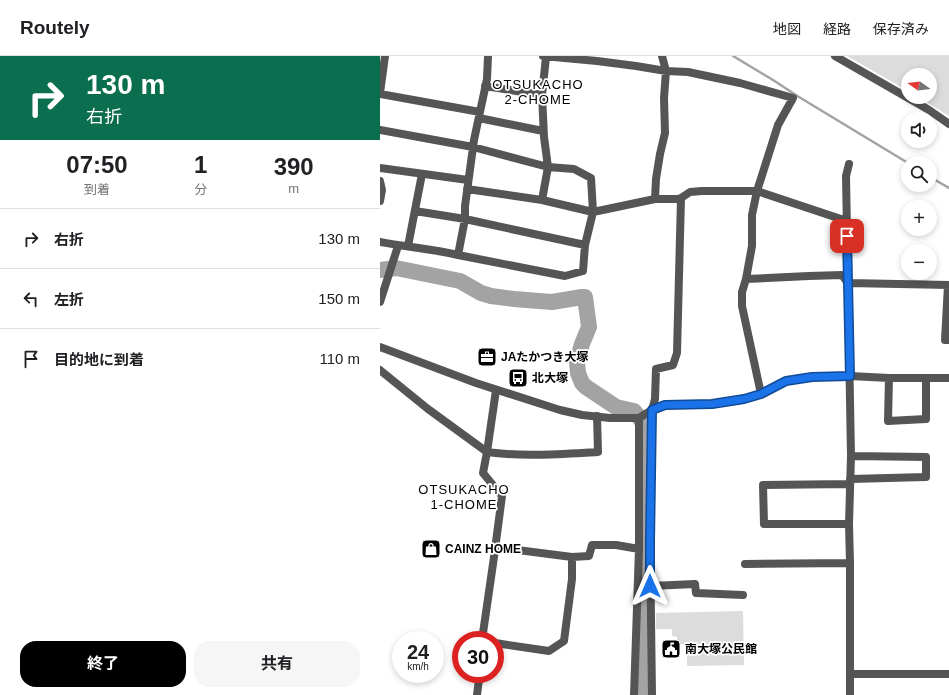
<!DOCTYPE html>
<html lang="ja">
<meta charset="utf-8">
<style>
body{margin:0;font-family:Helvetica,"Noto Sans JP",sans-serif;background:#f6f6f6;color:#202124;height:100vh;display:flex;flex-direction:column;font-size:15px;white-space:nowrap}
*{box-sizing:border-box;margin:0}
p{font-size:13px;color:#757577}
.icon{flex:none;width:22px;height:22px;fill:none;stroke:currentColor;stroke-width:2;stroke-linecap:round;stroke-linejoin:round}
.map{position:relative;flex:1;overflow:hidden}
.drawer{display:flex;flex-direction:column;background:#fff;width:380px}
.drawer>*{flex:none}
.top-card{background:#0b6e4f;color:#fff;overflow:hidden}
.needle{width:26px;rotate:284deg}
.tools{position:absolute;left:521px;top:12px;display:grid;gap:8px}
.tools a{display:grid;place-items:center;width:36px;height:36px;border-radius:50%;background:#fff;box-shadow:0 2px 6px #0003;font-size:20px}
.speed{position:absolute;left:12px;top:575px;display:flex;gap:8px;font-size:20px;font-weight:700;text-align:center}
.speed>*{display:grid;place-content:center;width:52px;height:52px;border-radius:50%;background:#fff;box-shadow:0 2px 6px #0003;line-height:1}
.speed small{font-size:10px;font-weight:400}
.speed .limit{border:6px solid #d22;background:#fff;color:#111}
.pin{position:absolute;display:grid;place-items:center;width:34px;height:34px;color:#fff;margin:-17px;border-radius:8px;box-shadow:0 2px 6px #0006}
.me{position:absolute;width:44px;margin:-22px;rotate:0deg;stroke-linejoin:round;filter:drop-shadow(0 0 3px #0008)}
.turn{display:flex;align-items:center;gap:14px;height:84px;padding:0 20px;font-size:18px}
.turn .icon{width:52px;height:52px;stroke-width:2.5}
.turn b{display:block;font-size:28px;line-height:34px}
.eta{display:flex;justify-content:space-evenly;align-items:center;height:68px;text-align:center}
.eta b{font-size:24px;font-weight:700;line-height:28px}
.cta{display:flex;gap:8px;margin-top:auto;padding:8px 20px}
.cta a{flex:1;height:46px;border-radius:16px;background:#000;color:#fff;font-size:16px;font-weight:700;line-height:46px;text-align:center}
.cta a+a{background:#f6f6f6;color:#202124}
ul{padding:0;list-style:none}
li{display:flex;align-items:center;gap:12px;height:60px;padding:0 20px;border-top:1px solid #e0e0e0}
li div{flex:1}
li b{display:block;font-size:15px}
li em{font-style:normal}
header{display:flex;align-items:center;gap:24px;box-sizing:border-box;height:56px;padding:0 20px;background:#fff;border-bottom:1px solid #e0e0e0}
header strong{font-size:19px}
nav{display:flex;gap:22px;margin-inline-start:auto;font-size:14px}
main{display:flex;flex:1;min-height:0}
.map>svg:first-child{display:block}
.green{fill:#dcdcdc}
.lines{fill:none;stroke-linecap:round;stroke-linejoin:round}
.stream{stroke:#a3a3a3;stroke-width:2.5}
.river{stroke:#a3a3a3;stroke-width:16}
.minor{stroke:#555;stroke-width:8}
.tertiary{stroke:#555;stroke-width:8}
.route-casing{stroke:#114b97;stroke-width:10}
.route{stroke:#1a73e8;stroke-width:7}
.labels{text-anchor:middle;dominant-baseline:central;stroke-width:3.5;stroke-linejoin:round;paint-order:stroke}
.poi-label{font-size:12px;font-weight:bold;fill:#000;stroke:#fff;text-anchor:start}
.neighbourhood-label{font-size:13px;letter-spacing:1px;fill:#000;stroke:#fff}
</style>
<header>
<strong>Routely</strong>
<nav><a>地図</a><a>経路</a><a>保存済み</a></nav>
</header>
<main>
<section class="drawer">
<div class="top-card">
<div class="turn"><svg class="icon" aria-label="right" viewBox="0 0 24 24"><path d="M7 20v-9h11M14 6l5 5-5 5"/></svg><div><b>130 m</b>右折</div></div>
</div>
<div class="eta">
<div><b>07:50</b><p>到着</p></div>
<div><b>1</b><p>分</p></div>
<div><b>390</b><p>m</p></div>
</div>
<ul>
<li><svg class="icon" aria-label="right" viewBox="0 0 24 24"><path d="M7 20v-9h11M14 6l5 5-5 5"/></svg><div><b>右折</b></div><em>130 m</em></li>
<li><svg class="icon" aria-label="left" viewBox="0 0 24 24"><path d="M17 20v-9H6M10 6l-5 5 5 5"/></svg><div><b>左折</b></div><em>150 m</em></li>
<li><svg class="icon" aria-label="arrive" viewBox="0 0 24 24"><path d="M6 21V4h12l-3 4 3 4H6"/></svg><div><b>目的地に到着</b></div><em>110 m</em></li>
</ul>
<div class="cta"><a>終了</a><a>共有</a></div>
</section>
<div class="map">
<svg width="569" height="639" viewBox="0 0 569 639">
<rect width="100%" height="100%" fill="#fff"/>
<path class="green" d="M467,0H569V60L538,41H550V19H528V35Z
M363,555L364,609L307,610V588H297V581L292,580V573H276V557Z"/>
<g class="lines">
<path class="stream" d="M353,0L393,24L419,41L528,107
M550,121L569,132"/>
<path class="river" d="M0,214L16,212L80,225L101,237L111,240L134,243L172,246L202,241H205L209,271L202,288L197,306L198,317L202,327L206,331L236,351L254,355L265,369L264,639"/>
<path class="minor" d="M163,0L217,5L256,10L286,15L308,16L360,27L413,42L398,69L377,135L372,159V190L366,223L362,236V250L381,338
M282,0L286,15L284,42L285,77L280,98L276,123L275,143H298L301,142L310,136L322,135H377L467,165
M166,1L162,39L164,81L168,111L162,144L213,156L275,143
M105,30L162,39
M0,37L5,0
M0,38L100,56
M99,62L163,75
M0,74L93,91L168,111L194,113L211,122L213,156L205,189L203,215L185,220L78,199
M469,108L466,120L471,400L469,468L470,507V639
M0,112L88,124
M0,125L2,134L0,145
M87,133L162,144
M35,155L85,163L205,189
M0,186C26,191 52,193 78,199L85,163V150L94,84L107,23L108,0
M28,190L42,118
M366,223L429,220L462,219L468,227L569,229
M568,229L565,284H569
M0,246L18,190
M0,314L48,353L107,396C144,401 181,398 218,396L217,360
M509,322L508,365L546,363V322
M470,423L546,421V401L471,400
M469,468H384L383,429L470,428
M192,501L209,500L212,489H236L259,493
M365,508L470,507
M271,530L315,528L316,537L363,539
M102,584L114,501L122,440L103,417L107,396L116,334
M115,587L169,595L184,585L192,523V501L115,491
M470,618H569
M97,639L99,623V618
M254,639L259,493V362L272,354L285,349L332,348L364,343L381,338L406,325L432,321L470,320L509,322H569
M272,639L270,485L272,354L275,343L276,313L293,309L297,297L301,142"/>
<path class="tertiary" d="M455,0L549,54L569,68
M0,291L96,327L180,354L202,359L230,362H259"/>
</g>
<g class="lines">
<g class="route-casing">
<path id="route" d="M270,530V485L272,354L285,349L332,348L364,343L381,338L406,325L432,321L470,320L467,180"/>
</g>
<use href="#route" class="route"/>
</g>
<defs>
<g id="office-square" transform="scale(1)"><rect x="-9" y="-9" width="18" height="18" rx="4" fill="#000" stroke="#fff"/><path d="M-6-3h4V-5.5h4V-3h4V5H-6ZM-1-4.5V-3h2v-1.5ZM-6 0V1H6V0Z" fill="#fff"/></g>
<g id="bus-square" transform="scale(1)"><rect x="-9" y="-9" width="18" height="18" rx="4" fill="#000" stroke="#fff"/><path d="M-5-6H5V4H4V6H2V4H-2V6H-4V4H-5ZM-3.5-4V0h7V-4ZM-3.5 1.2v1.5H-2V1.2ZM2 1.2v1.5H3.5V1.2Z" fill="#fff"/></g>
<g id="shop-square" transform="scale(1)"><rect x="-9" y="-9" width="18" height="18" rx="4" fill="#000" stroke="#fff"/><path d="M-5-2.5h2.3a2.7 3.5 0 0 1 5.4 0H5L5.5 6h-11ZM-1.5-2.5h3a1.5 2.3 0 0 0-3 0Z" fill="#fff"/></g>
<g id="civic-square" transform="scale(1)"><rect x="-9" y="-9" width="18" height="18" rx="4" fill="#000" stroke="#fff"/><path d="M-.6-6.5H3V-4.5H.6V-3L4-1V1h2V6H-6V1h2V-1L-.6-3ZM-1.2 2.5V6h2.4V2.5Z" fill="#fff"/></g>
</defs>
<g fill-rule="evenodd">
<use href="#office-square" x="107" y="301"/>
<use href="#bus-square" x="138" y="322"/>
<use href="#shop-square" x="51" y="493"/>
<use href="#civic-square" x="291" y="593"/>
</g>
<g class="labels">
<g class="poi-label">
<text x="121" y="301">JAたかつき大塚</text>
<text x="152" y="322">北大塚</text>
<text x="65" y="493">CAINZ HOME</text>
<text x="305" y="593">南大塚公民館</text>
</g>
<g class="neighbourhood-label">
<text x="158" y="28">OTSUKACHO<tspan x="158" dy="15">2-CHOME</tspan></text>
<text x="84" y="433">OTSUKACHO<tspan x="84" dy="15">1-CHOME</tspan></text>
</g>
</g>
</svg>
<div class="tools">
<a><svg class="needle" viewBox="-14 -14 28 28"><path d="M0-13l5 13h-10z" fill="#e53935"/><path d="M0 13l5-13h-10z" fill="#757577"/></svg></a>
<a><svg class="icon" aria-label="sound" viewBox="0 0 24 24"><path d="M4 9h4l5-4v14l-5-4H4zM17 9q2 3 0 6"/></svg></a>
<a><svg class="icon" aria-label="search" viewBox="0 0 24 24"><circle cx="10" cy="10" r="6"/><path d="M15 15l6 6"/></svg></a>
<a>+</a>
<a>−</a>
</div>
<div class="speed"><div>24<small>km/h</small></div><div class="limit">30</div></div>
<div class="pin" style="left:467px;top:180px;background:#d93025"><svg class="icon" aria-label="arrive" viewBox="0 0 24 24"><path d="M6 21V4h12l-3 4 3 4H6"/></svg></div>
<svg class="me" style="left:270px;top:530px" viewBox="-20 -20 40 40"><path d="M0-17L14 15 0 8-14 15z" fill="#1a73e8" stroke="#fff" stroke-width="4"/></svg>
</div>
</main>
